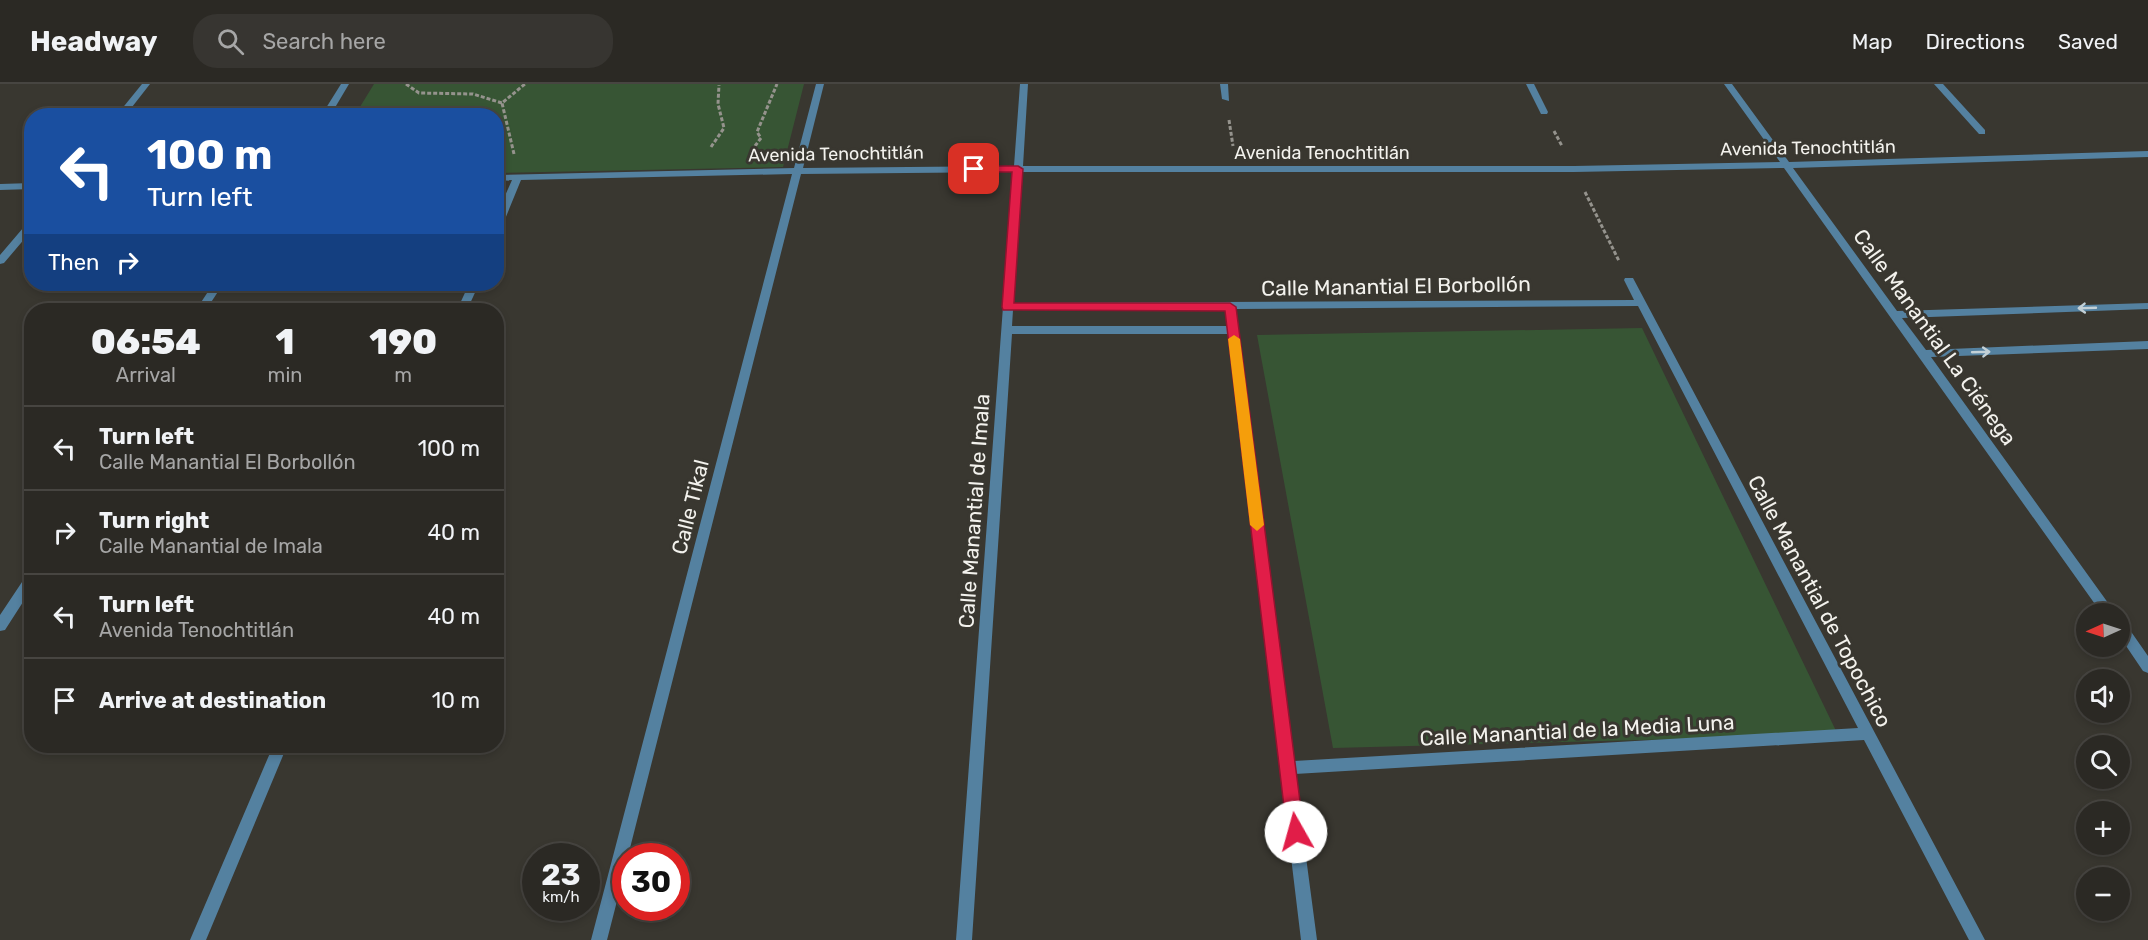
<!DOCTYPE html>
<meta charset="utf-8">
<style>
body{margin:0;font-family:Rubik,sans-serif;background:#373531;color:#f1f3f6;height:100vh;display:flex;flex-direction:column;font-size:22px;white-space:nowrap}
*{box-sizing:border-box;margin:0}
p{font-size:20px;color:#a6a6a6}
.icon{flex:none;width:33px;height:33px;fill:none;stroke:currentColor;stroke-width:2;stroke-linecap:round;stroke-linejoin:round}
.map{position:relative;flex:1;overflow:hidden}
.details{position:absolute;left:24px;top:219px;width:480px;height:450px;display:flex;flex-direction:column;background:#2b2924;border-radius:24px;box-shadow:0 3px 9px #0003,0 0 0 2px #474541}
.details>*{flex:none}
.top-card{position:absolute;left:24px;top:24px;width:480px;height:183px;border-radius:24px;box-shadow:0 3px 9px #0003,0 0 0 2px #474541;background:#1a4fa0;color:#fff;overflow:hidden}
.needle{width:39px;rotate:267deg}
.fabs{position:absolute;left:2076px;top:519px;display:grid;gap:12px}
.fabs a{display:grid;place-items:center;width:54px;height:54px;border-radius:50%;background:#2b2924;box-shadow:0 3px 9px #0003,0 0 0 2px #474541;font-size:30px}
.speed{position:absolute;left:522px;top:759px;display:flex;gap:12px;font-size:30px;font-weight:700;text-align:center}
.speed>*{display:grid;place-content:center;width:78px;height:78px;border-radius:50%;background:#2b2924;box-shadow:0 3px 9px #0003,0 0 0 2px #474541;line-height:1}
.speed small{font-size:15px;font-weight:400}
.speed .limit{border:9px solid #d22;background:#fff;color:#111}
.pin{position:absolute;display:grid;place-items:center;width:51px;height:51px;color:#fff;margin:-26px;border-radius:12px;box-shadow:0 3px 9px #0006}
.me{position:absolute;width:66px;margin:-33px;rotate:353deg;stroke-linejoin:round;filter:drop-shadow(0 0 4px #0008)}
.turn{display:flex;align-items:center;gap:21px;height:126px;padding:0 24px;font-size:27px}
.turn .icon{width:78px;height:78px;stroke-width:2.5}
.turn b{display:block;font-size:42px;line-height:51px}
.then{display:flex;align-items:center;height:57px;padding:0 24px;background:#0003;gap:12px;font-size:22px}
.eta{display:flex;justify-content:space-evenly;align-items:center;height:102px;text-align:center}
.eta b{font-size:36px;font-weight:800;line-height:42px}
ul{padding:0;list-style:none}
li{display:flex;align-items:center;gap:18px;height:84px;padding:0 24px;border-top:2px solid #474541}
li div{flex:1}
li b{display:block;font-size:22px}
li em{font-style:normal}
header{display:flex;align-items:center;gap:36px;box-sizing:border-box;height:84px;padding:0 30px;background:#2b2924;border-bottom:2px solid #474541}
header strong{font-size:28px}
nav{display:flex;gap:33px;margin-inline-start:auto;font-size:21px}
.search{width:420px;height:54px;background:#373531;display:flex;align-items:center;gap:15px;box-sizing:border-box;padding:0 21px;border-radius:24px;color:#a6a6a6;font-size:22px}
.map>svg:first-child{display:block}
.green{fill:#375534}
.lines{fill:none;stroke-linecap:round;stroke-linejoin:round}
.path{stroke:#95938d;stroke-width:3;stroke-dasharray:4 2;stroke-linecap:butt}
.minor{fill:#5481a0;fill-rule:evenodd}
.oneway{stroke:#c3d0d6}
.route{fill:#e11d48;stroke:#92132f;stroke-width:1.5}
.slow{fill:#f59e0b}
.labels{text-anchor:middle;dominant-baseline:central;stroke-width:6;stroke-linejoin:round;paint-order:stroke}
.far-street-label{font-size:18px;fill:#f3f2ed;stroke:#393730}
.street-label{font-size:21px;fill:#f3f2ed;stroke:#393730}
</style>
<header>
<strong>Headway</strong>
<div class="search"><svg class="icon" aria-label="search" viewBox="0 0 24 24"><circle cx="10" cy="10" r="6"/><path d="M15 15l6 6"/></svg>Search here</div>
<nav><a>Map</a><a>Directions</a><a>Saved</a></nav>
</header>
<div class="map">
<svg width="2148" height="856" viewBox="0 0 2148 856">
<rect width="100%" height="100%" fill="#393730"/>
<path class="green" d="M374,0H804L783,83L497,89L496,32L355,31Z
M1642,244L1838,651L1333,664L1257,251Z"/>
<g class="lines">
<path class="path" d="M406,0L419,9L473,10L502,19
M1229,36L1233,62
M1554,47L1562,62
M755,62L761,54L757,48L777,0
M711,63L724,44L718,20L719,1
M514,70L502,19L525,0
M1585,108L1619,177"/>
<path class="minor" d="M142,0H150L125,32H116Z
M341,0H349L330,32H321Z
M816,0H824L803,84L1014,82L1020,0H1028L1023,82H1574L1780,78L1724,0H1732L1789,78L2148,67V73L1793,84L1897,227L2148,219V225L1902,234L1926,266L2148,257V265L1931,273L2116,530H2102L1784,84L1574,88H1022L1014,219L1634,216L1624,196L1625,194H1633L1985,856H1969L1864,656L1295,690L1317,856H1301L1228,250H1012L972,856H956L1013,88L801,90L628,772H626V782L607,856H591L792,90L521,96L501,145L496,148V132L512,96L496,97V91L794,84ZM1638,222L1858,644L1294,677L1235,225ZM1225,225L1227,242H1012L1013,226Z
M1220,0H1228L1229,17L1222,15Z
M1526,0H1534L1548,28L1547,30H1541Z
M1934,0H1943L1985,46V50H1979Z
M32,99V105L0,106V100Z
M32,136V146L4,179L0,180V171L29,137Z
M213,200H223L206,226H196Z
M469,200H479L467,226H457Z
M32,488V504L5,546L0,547V531L28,489Z
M2120,538L2125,539L2148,572V589L2143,587L2120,553Z
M273,662H287L206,856H190Z"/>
</g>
<defs><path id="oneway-shaft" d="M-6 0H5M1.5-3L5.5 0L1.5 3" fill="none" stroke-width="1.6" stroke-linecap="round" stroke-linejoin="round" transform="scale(1.5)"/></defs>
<g class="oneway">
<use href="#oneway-shaft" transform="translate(2087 224) rotate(178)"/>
<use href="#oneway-shaft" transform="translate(1981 268) rotate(-2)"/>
</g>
<path class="route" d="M1018,82L1023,85L1014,219H1230L1236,223L1304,748L1301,754L1296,756L1290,754L1287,748L1225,227L1003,226L1002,223L1012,88H974L968,85L974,82Z"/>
<path class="slow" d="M1234,251L1240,255L1264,441L1257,447L1250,441L1228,255Z"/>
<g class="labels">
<g class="far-street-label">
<text transform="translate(1808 64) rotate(-1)">Avenida Tenochtitlán</text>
<text x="1322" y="69">Avenida Tenochtitlán</text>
<text transform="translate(836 70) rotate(-1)">Avenida Tenochtitlán</text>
</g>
<g class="street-label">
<text transform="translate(1396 202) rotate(-1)">Calle Manantial El Borbollón</text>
<text transform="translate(1935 253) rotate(54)">Calle Manantial La Ciénega</text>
<text transform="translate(690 423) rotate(-76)">Calle Tikal</text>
<text transform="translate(974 427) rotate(-86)">Calle Manantial de Imala</text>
<text transform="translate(1820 517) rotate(62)">Calle Manantial de Topochico</text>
<text transform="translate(1577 646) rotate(-3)">Calle Manantial de la Media Luna</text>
</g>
</g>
</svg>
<div class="fabs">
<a><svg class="needle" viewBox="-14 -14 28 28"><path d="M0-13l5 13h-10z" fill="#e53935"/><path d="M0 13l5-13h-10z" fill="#a6a6a6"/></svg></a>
<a><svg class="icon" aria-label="sound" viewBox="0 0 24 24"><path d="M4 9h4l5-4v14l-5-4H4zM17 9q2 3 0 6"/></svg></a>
<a><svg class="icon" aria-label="search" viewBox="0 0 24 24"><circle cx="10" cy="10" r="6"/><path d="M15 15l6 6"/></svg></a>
<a>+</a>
<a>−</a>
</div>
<div class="speed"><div>23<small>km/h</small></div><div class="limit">30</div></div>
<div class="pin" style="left:974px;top:85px;background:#d93025"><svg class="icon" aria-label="arrive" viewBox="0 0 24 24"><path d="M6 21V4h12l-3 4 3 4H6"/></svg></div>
<svg class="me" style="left:1296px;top:748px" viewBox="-20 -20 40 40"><circle r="19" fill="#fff"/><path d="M0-13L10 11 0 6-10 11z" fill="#e11d48"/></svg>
<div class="top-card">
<div class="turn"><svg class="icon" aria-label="left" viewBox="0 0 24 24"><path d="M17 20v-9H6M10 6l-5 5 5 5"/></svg><div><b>100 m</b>Turn left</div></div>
<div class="then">Then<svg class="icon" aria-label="right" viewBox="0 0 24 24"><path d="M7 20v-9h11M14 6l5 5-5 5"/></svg></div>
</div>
<section class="details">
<div class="eta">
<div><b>06:54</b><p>Arrival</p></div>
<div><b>1</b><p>min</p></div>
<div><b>190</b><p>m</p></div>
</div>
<ul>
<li><svg class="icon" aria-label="left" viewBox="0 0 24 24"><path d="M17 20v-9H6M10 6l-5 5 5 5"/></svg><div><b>Turn left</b><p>Calle Manantial El Borbollón</p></div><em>100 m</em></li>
<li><svg class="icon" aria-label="right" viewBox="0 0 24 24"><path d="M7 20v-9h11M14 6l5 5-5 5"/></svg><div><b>Turn right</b><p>Calle Manantial de Imala</p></div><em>40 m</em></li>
<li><svg class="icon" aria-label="left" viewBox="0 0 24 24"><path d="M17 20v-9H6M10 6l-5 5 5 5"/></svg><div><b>Turn left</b><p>Avenida Tenochtitlán</p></div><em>40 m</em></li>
<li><svg class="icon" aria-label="arrive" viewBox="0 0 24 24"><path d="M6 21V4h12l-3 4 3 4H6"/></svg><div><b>Arrive at destination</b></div><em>10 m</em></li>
</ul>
</section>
</div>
